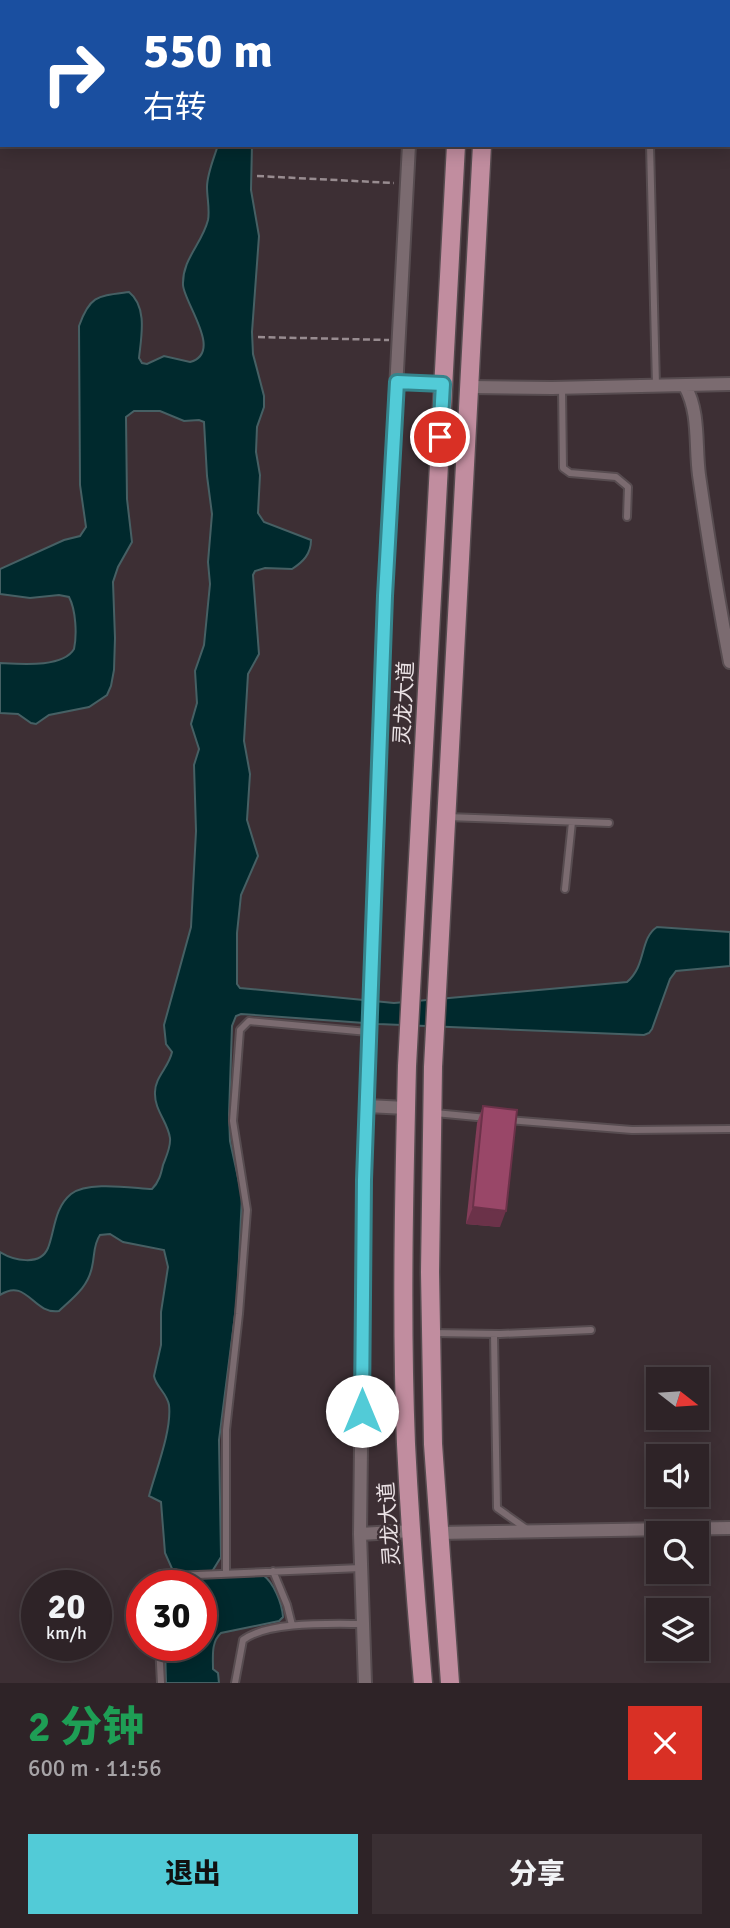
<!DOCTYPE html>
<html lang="zh">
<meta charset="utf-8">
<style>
body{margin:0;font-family:Signika,"Noto Sans SC",sans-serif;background:#3a2f33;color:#f1f3f6;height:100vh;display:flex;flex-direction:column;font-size:26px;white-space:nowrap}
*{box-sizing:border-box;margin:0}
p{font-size:23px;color:#a7a4a7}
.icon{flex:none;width:38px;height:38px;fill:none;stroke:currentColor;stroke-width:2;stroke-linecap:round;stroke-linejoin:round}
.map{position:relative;height:1683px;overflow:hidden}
.panel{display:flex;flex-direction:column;background:#2e2327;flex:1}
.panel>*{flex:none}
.top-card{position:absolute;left:0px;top:0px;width:732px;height:147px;box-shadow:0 4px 18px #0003,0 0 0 2px #494044;background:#1a4fa0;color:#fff;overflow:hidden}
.needle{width:46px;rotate:107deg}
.tools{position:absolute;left:646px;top:1367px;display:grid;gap:14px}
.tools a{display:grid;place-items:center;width:63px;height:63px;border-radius:0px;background:#2e2327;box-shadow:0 4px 18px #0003,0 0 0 2px #494044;font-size:35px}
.speed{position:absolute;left:21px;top:1570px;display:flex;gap:14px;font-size:35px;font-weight:700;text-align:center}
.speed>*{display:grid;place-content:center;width:91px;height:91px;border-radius:50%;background:#2e2327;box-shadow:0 4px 18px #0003,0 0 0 2px #494044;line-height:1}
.speed small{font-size:18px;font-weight:400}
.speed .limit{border:10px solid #d22;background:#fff;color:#111}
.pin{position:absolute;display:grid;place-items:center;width:60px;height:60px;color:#fff;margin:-30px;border:4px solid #fff;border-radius:50%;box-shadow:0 2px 7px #0007}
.me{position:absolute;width:77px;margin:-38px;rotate:0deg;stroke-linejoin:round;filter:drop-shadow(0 0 5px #0008)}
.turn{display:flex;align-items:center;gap:24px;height:147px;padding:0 28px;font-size:32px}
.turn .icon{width:91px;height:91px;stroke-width:2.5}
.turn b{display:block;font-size:49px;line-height:60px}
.round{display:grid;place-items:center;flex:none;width:74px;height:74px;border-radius:0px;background:#3a2f33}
.overview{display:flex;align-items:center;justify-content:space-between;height:119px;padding:0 28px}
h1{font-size:42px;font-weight:800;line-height:52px;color:#1e9e55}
.primary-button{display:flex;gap:14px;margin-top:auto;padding:14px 28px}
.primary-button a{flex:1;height:80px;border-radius:0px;background:#52cbd7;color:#111;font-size:28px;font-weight:800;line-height:80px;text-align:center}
.primary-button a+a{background:#3a2f33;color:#f1f3f6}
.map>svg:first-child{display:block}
.water{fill:#00292d;stroke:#466064;stroke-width:2}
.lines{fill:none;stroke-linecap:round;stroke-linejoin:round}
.lane-casing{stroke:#574c50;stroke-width:10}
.street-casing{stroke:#574c50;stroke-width:16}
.primary-casing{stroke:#574c50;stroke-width:21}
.path{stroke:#988c90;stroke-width:2.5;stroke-dasharray:7 3.5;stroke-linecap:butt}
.lane{stroke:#7b6b70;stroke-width:6}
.street{stroke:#7b6b70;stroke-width:12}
.primary{stroke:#c18d9f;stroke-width:18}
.wall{fill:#843d59}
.shaded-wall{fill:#6b3249}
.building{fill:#994768;stroke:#6b3249;stroke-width:2}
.route-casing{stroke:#35848c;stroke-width:18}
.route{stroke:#52cbd7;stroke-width:12}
.labels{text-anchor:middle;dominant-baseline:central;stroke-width:5;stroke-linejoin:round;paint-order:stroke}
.street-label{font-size:21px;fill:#ebe2e5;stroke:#3d2f34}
</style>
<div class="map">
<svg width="730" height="1683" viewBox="0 0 730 1683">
<rect width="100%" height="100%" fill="#3d2f34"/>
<path class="water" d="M218,145H252L251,190L259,236L252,332L253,354L264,396V407L257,427L256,452L260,475L258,513L264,522L311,540C311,554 303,562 292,569L265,568L255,571L253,575L259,654L248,674L244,741L250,774L247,820L258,856L241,895L237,933V984L240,988L394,1003L627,982C647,965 639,939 657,927L730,932V966L676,971L670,979L652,1029L649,1033L644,1035L378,1024L241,1014L236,1016L232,1026L229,1115L230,1141L242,1196L237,1299L219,1440L221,1557L213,1570L214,1576L263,1575C274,1583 282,1603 283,1617L279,1621L221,1633C211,1642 213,1656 213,1669L218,1673L219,1683H166L165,1645H201V1586L170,1585L174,1580V1573L165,1553L161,1502L149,1496C156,1470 172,1430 169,1405C167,1393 156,1387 154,1376L161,1345V1312L168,1267L164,1250L123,1242L110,1234L100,1235C93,1245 95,1255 92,1267C88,1287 74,1297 59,1311C33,1315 27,1277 0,1295V1252C13,1260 40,1267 48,1248C55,1230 54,1208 71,1194C88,1181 131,1188 152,1189C159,1182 161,1174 163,1165C166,1157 171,1147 170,1138C168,1122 154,1110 155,1092C155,1077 169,1067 172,1052L166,1044L164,1025L191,927L196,831L194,765L199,749L191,724L197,703L195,671L204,645L210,584L208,562L212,514L207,476L204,422L199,420L184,421L160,411H134L126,417L127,499L132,542L118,567L113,582L115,638L114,670L111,686L107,695L89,707L49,715L36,724L31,723L18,714L0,713V663C20,664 63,668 74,649C77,635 76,610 69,597L59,595L30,598L0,594V569L64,540L80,536L86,527L80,485L79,326C90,295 98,296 129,292C148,307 141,338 139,358L142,363L147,364L164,356L190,362C224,353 184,303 183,285C182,259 202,244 208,220C210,210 207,198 207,187C207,174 214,158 218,145Z"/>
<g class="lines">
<g class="lane-casing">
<path id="lane" d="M639,0L640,2
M650,145L656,385
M562,388L563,468L570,473L616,477L628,487L627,517
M447,817L609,823
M565,889L572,822
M435,1113L487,1118
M508,1120L632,1130L730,1129
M432,1333L500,1334L591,1330
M494,1334L497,1508L528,1530
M273,1571L287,1605L292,1625
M226,1573V1430L239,1314L247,1210L233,1121L240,1030L249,1021L368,1032
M174,1576L361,1568
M159,1645L161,1683
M235,1683L243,1640C268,1621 331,1624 363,1624"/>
</g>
<g class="street-casing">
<path id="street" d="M80,0V2
M377,0V2
M0,27H2
M397,382L443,384
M685,386C700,413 695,445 699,475C708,538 718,600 730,662
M469,387L552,388L730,384
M367,1106L406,1108
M438,1533L730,1528
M360,1534L412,1531
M161,1577L174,1576
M365,1683L360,1534L364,1180L385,596L409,145"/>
</g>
<g class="primary-casing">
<path id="primary" d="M463,2V0
M489,2L490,0
M423,1683C416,1604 410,1524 406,1444C401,1318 404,1192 407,1066L456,145
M450,1683L433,1444L430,1272L433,1067L482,145"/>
</g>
<path class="path" d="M257,176L394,183
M258,337L389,340"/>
<use href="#lane" class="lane"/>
<use href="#street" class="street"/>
<use href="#primary" class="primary"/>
</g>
<path class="wall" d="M483,1106L500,1227L466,1224L477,1123Z"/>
<path class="shaded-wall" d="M473,1207L506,1211L500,1227L466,1224Z"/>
<path class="building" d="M483,1106L517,1110L506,1211L473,1207Z"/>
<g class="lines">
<g class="route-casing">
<path id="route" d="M362,1411L364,1180L385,596L397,382L443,384L440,437"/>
</g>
<use href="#route" class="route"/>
</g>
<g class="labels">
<g class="street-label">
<text transform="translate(404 703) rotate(-87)">灵龙大道</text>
<text transform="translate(389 1524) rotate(-94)">灵龙大道</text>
</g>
</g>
</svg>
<div class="tools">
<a><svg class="needle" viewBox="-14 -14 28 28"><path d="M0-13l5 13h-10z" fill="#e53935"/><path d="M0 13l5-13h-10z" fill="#a7a4a7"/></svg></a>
<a><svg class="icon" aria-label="sound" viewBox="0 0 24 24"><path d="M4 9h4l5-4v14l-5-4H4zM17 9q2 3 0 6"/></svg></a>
<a><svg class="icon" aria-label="search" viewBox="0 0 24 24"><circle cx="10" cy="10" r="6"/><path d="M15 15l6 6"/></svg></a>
<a><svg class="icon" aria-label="layers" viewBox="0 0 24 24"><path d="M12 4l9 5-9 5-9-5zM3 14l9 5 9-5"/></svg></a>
</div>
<div class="speed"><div>20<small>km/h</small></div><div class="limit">30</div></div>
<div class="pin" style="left:440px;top:437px;background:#d93025"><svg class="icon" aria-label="arrive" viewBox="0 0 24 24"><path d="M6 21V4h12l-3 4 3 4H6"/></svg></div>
<svg class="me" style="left:362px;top:1411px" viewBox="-20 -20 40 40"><circle r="19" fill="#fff"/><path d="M0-13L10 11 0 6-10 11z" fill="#52cbd7"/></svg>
<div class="top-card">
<div class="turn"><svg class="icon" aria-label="right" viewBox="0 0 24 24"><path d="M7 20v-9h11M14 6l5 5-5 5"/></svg><div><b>550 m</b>右转</div></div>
</div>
</div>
<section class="panel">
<div class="overview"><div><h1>2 分钟</h1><p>600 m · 11:56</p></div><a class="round" style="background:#d93025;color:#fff"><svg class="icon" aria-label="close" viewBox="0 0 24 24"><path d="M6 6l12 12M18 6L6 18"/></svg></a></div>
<div class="primary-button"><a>退出</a><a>分享</a></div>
</section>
